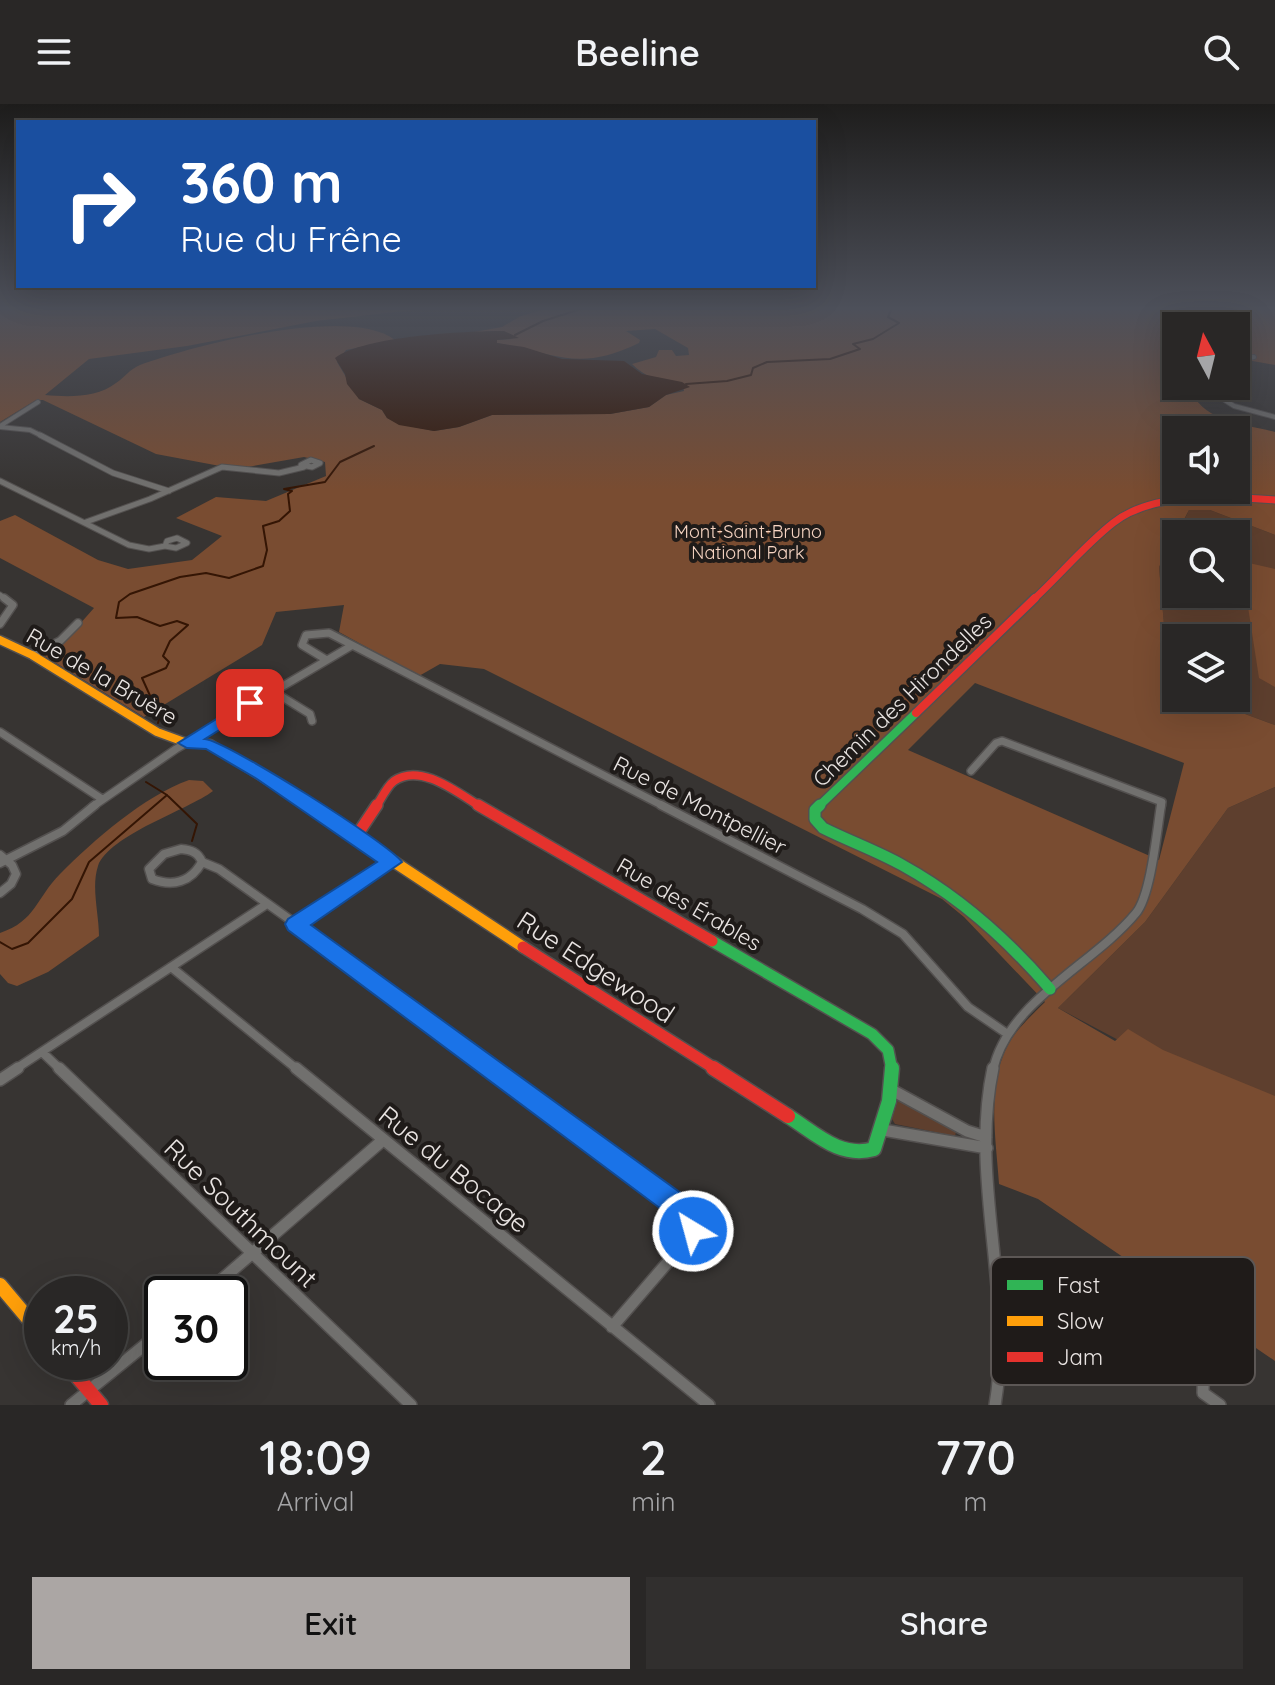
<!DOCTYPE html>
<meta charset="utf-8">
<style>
body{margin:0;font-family:Quicksand,sans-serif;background:#312f2e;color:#f1f3f6;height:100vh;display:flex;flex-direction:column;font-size:30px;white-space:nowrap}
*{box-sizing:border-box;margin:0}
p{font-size:26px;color:#a5a5a7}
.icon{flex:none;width:44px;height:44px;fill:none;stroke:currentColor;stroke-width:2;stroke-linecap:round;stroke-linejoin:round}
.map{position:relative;height:1301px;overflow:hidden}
.sheet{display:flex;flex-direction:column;background:#292726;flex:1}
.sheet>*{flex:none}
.banner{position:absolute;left:16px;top:16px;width:800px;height:168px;border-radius:0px;box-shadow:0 8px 32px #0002,0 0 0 2px #454443;background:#1a4fa0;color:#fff;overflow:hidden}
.needle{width:52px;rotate:353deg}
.buttons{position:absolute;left:1162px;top:208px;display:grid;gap:16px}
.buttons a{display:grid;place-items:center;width:88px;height:88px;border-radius:0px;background:#292726;box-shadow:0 8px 32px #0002,0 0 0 2px #454443;font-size:40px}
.speed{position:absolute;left:24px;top:1172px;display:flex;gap:16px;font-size:40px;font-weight:700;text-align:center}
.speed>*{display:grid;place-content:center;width:104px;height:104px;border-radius:50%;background:#292726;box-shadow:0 8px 32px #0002,0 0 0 2px #454443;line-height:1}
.speed small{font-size:20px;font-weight:400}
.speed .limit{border:4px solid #111;border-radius:12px;background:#fff;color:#111}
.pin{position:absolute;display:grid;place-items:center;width:68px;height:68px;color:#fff;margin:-34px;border-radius:16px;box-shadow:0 4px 12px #0006}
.me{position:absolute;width:88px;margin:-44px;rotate:323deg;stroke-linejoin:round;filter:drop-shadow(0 0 6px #0008)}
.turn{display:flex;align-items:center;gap:28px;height:168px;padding:0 32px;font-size:36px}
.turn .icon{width:104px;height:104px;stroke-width:2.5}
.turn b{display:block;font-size:56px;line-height:68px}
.eta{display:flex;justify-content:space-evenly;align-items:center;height:136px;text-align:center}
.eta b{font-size:48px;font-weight:600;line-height:56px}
.button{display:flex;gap:16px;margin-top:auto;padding:16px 32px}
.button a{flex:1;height:92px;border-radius:0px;background:#aba6a4;color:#111;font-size:32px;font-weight:600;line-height:92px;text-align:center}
.button a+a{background:#312f2e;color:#f1f3f6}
header{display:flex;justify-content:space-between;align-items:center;height:104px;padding:0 32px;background:#292726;font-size:36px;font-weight:600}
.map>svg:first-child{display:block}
.green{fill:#5e3f2e}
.forest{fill:#794c31;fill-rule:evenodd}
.water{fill:#341504}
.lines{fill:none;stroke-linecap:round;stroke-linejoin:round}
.stream{stroke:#341504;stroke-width:2}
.street-far4-casing{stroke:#53504f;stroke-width:6}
.street-far3-casing{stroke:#53504f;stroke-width:7}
.street-far2-casing{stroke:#53504f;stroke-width:10}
.street-far1-casing{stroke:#53504f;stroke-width:11}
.street-casing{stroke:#53504f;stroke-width:14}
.fast-far2-casing{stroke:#53504f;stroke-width:11}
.fast-far1-casing{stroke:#53504f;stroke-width:14}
.fast-casing{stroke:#53504f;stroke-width:17}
.slow-far2-casing{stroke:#53504f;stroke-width:11}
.slow-far1-casing{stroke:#53504f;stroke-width:14}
.slow-casing{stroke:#53504f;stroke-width:17}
.jam-far3-casing{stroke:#53504f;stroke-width:9}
.jam-far2-casing{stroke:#53504f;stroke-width:11}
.jam-far1-casing{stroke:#53504f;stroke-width:14}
.jam-casing{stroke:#53504f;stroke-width:17}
.street-far4{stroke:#71706e;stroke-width:4}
.street-far3{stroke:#71706e;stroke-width:5}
.street-far2{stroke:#71706e;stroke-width:7}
.street-far1{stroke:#71706e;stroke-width:8}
.street{stroke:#71706e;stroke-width:11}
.fast-far2{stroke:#30b455;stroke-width:8}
.fast-far1{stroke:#30b455;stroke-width:11}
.fast{stroke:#30b455;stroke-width:14}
.slow-far2{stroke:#ff9f0a;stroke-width:8}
.slow-far1{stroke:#ff9f0a;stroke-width:11}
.slow{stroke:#ff9f0a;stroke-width:14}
.jam-far3{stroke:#e5322d;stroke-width:7}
.jam-far2{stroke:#e5322d;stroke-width:8}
.jam-far1{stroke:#e5322d;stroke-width:11}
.jam{stroke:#e5322d;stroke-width:14}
.route{fill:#1a73e8;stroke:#114b97;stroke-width:2}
.labels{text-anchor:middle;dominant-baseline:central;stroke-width:8;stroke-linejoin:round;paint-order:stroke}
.far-park-label{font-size:18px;fill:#f7d5c3;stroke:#1f1b19}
.street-label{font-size:22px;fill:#e9e4e2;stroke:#1f1b19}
.near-street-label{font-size:26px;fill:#e9e4e2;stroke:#1f1b19}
.key{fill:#1f1b19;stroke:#5c5755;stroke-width:2}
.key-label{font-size:22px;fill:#e9e4e2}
</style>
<header><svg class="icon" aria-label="menu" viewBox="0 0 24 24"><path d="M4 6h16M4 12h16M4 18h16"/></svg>Beeline<svg class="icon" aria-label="search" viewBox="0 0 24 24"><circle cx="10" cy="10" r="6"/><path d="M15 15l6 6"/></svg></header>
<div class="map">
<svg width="1275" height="1301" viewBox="0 0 1275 1301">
<rect width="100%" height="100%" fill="#373432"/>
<path class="green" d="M1189,406H1210L1275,431V621L1202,594H1236V534H1176V574L1168,568L1159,463L1176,431V490H1236V430H1177Z
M1275,683V1019L1058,904L1145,818L1228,704Z
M898,996L956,1028L955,1032L895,1020L892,1015Z"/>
<path class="forest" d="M0,204H431L316,217L187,242L89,255L45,291C68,293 97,294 116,279C125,273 130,265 140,261C192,242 349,200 395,236L346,246L337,258L359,295L382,306L387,314L399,320L434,327L459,323L492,311L610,310L649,303L666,291L684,287L682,278C663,279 646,274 632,260L656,253L659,246H672L676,252L689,251L688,244L655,225L626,227L640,236L639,239C580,268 556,250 497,239V236L513,235L493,227L463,230L502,223L521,212L549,204H1275V261L1236,254V222H1176V282H1190C1198,317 1245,320 1275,328V431L1210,406H1189L1159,463L1168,567L1176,574V594H1202L1275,621V683L1228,704L1145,818L1058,904L1115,937L1128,925L1163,946L1275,992V1257L1038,1095L999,1080C996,1034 985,975 1012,934C1021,921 1034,909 1045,898L964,813L942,795L484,565L440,560L419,572L339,528L344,501L276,508L262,541L144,613L43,551L63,539L94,504L0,454V417L15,411L98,456L128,465L192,456L222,432L176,414L216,393L266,397L326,372L325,358L304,353L247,363L220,362L156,350L43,296H36L0,318ZM1176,326H1236V386H1176ZM975,579L1184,659L1159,756L908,646Z
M1249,459L1275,465V583L1259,574L1242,464Z
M189,676L203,677L213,687C188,706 109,731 98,762C91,783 99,810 99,832L48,868L17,882L8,879L0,870V829C36,817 36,794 60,770C94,736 144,692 189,676Z"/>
<path class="water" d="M504,227L519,234L497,236V239L524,243L562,255L624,257L642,270L682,278L690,283L666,291L649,303L610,310L492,311L459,323L434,327L399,321L387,314L382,306L359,295L347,280L345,270L335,254C364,232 465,227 504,227Z"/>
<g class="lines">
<path class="stream" d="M913,204H920
M515,231L543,217L584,204
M686,280L727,277L751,271L753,264L767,258L830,255L860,245L853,240L873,235L899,219L888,213L892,204
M158,619L161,609L149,603L152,596L142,574L166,564L169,558L163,552L170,537L188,521L177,517L160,522L137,513L116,514L119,498L130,490L180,473L206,469L229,474L263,462L267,446L263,422L279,417L290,407L288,390L292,387L284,385L325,378L340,358L374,342
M168,692L197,720L192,737
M0,838L12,845L28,839L72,795L89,758L167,691L146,678"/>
<g class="street-far4-casing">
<path id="street-far4" d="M1236,256L1254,253
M1223,282L1220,293L1234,302L1275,313
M0,322L38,298
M0,323L30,326L44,333"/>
</g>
<g class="street-far3-casing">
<path id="street-far3" d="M40,331L113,369L169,387
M311,356L320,359L312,363L301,361Z
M0,377L129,441L149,445L165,442
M86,418L150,395L222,363L279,369L304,363
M177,434L187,439L176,444L165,442L167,437Z
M0,491L6,496"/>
</g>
<g class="street-far2-casing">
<path id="street-far2" d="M0,520L13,501L4,494
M32,551L60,537L78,519
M325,555L302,541L306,531L329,529L665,703
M271,586L310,610L312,617
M0,628L102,695
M971,667L996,639L1002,637L1162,698L1161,703
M92,703L176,645L351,542"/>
</g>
<g class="street-far1-casing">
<path id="street-far1" d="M661,701L862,805L903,830L968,903L1006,929
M181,745C191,746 198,748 202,758C191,778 173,783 152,775L149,765L164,750Z
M0,751L12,761L16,770L11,780L0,789
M202,758L219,765L296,820L494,966
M0,759L63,727L95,701
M296,820L391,758
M171,863L298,966
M42,948L61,966
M14,966L267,800
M993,966C1008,897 1093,861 1136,809C1151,791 1157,726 1161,701"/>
</g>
<g class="street-casing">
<path id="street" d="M59,964L411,1301
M296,964L709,1301
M491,964L689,1111L694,1120L692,1130L612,1223
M993,964C969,1076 1014,1189 995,1301
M0,976L18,964
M890,985L967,1027L986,1033
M883,1026L987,1044
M205,1190L383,1036
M1204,1227L1203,1289L1220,1301
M71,1301L162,1227"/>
</g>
<g class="fast-far2-casing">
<path id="fast-far2" d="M818,703L916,609"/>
</g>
<g class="fast-far1-casing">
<path id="fast-far1" d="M820,701L815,706V715L823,724C849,737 877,747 902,761C960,793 1007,835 1050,885
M712,837L872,930L888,946L892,966"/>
</g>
<g class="fast-casing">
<path id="fast" d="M788,1012C815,1029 840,1055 874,1045L889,997L892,964"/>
</g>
<g class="slow-far2-casing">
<path id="slow-far2" d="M0,536L32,551L157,628L187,639L210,640L310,703"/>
</g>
<g class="slow-far1-casing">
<path id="slow-far1" d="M308,701L523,843"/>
</g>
<g class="slow-casing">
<path id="slow" d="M0,1181L42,1231"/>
</g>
<g class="jam-far3-casing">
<path id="jam-far3" d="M1033,496C1060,471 1085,441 1113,419C1153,387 1228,392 1275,396"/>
</g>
<g class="jam-far2-casing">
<path id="jam-far2" d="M916,609L1035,494
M376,703C381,695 387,682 394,677C421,658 459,690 481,703"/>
</g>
<g class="jam-far1-casing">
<path id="jam-far1" d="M478,701L712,837
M355,734L377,701
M523,843L717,966"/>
</g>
<g class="jam-casing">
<path id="jam" d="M713,964L788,1012
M65,1258L101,1301"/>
</g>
<use href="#street-far4" class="street-far4"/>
<use href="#street-far3" class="street-far3"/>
<use href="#street-far2" class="street-far2"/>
<use href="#street-far1" class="street-far1"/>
<use href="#street" class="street"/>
<use href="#fast-far2" class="fast-far2"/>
<use href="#fast-far1" class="fast-far1"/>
<use href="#fast" class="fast"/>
<use href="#slow-far2" class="slow-far2"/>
<use href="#slow-far1" class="slow-far1"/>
<use href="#slow" class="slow"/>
<use href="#jam-far3" class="jam-far3"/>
<use href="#jam-far2" class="jam-far2"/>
<use href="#jam-far1" class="jam-far1"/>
<use href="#jam" class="jam"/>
</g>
<linearGradient id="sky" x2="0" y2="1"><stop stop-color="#1e1d1c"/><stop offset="0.53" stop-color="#4d505a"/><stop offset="1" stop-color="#4d505a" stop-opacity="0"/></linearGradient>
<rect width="1275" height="386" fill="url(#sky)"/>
<path class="route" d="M250,594L256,596L259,599L256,603L205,635C227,637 390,740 402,758L311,821L696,1100L707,1117L703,1136L693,1139L683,1136L677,1117L288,826L285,820L288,815L377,758L257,675L206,645L187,644L178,639Z"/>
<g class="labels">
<g class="far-park-label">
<text x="748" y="427">Mont-Saint-Bruno<tspan x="748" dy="21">National Park</tspan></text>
</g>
<g class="street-label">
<text transform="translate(102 572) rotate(30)">Rue de la Bruère</text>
<text transform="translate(902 596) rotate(-44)">Chemin des Hirondelles</text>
<text transform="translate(700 701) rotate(27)">Rue de Montpellier</text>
<text transform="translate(689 800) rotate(30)">Rue des Érables</text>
</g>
<g class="near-street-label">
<text transform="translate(596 863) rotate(33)">Rue Edgewood</text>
<text transform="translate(454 1065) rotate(39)">Rue du Bocage</text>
<text transform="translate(241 1109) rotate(44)">Rue Southmount</text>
</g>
</g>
<rect x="991" y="1153" width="264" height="128" rx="12" class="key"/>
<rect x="1007" y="1176" width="36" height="10" fill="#30b455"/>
<rect x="1007" y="1212" width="36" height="10" fill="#ff9f0a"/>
<rect x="1007" y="1248" width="36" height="10" fill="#e5322d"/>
<g class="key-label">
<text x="1057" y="1189">Fast</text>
<text x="1057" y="1225">Slow</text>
<text x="1057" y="1261">Jam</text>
</g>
</svg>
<div class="buttons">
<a><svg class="needle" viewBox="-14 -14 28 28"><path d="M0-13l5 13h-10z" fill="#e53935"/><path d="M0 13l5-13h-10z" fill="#a5a5a7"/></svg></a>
<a><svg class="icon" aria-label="sound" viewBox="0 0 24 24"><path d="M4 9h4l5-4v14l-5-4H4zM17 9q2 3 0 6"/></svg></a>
<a><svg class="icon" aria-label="search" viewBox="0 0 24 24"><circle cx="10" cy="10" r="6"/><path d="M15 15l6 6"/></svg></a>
<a><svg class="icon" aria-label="layers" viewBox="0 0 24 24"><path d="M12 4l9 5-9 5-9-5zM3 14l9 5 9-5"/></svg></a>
</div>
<div class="speed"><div>25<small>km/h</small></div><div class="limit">30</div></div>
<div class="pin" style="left:250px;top:599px;background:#d93025"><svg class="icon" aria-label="arrive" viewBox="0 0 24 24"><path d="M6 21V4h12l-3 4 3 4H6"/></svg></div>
<svg class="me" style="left:693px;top:1127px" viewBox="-20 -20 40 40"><circle r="17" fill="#1a73e8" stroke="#fff" stroke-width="3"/><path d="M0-11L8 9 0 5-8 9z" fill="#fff"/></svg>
<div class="banner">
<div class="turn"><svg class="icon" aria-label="right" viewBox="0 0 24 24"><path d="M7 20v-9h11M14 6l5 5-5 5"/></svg><div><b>360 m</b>Rue du Frêne</div></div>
</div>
</div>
<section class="sheet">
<div class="eta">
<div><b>18:09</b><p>Arrival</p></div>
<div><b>2</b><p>min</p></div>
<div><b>770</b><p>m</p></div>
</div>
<div class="button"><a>Exit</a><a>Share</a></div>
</section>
